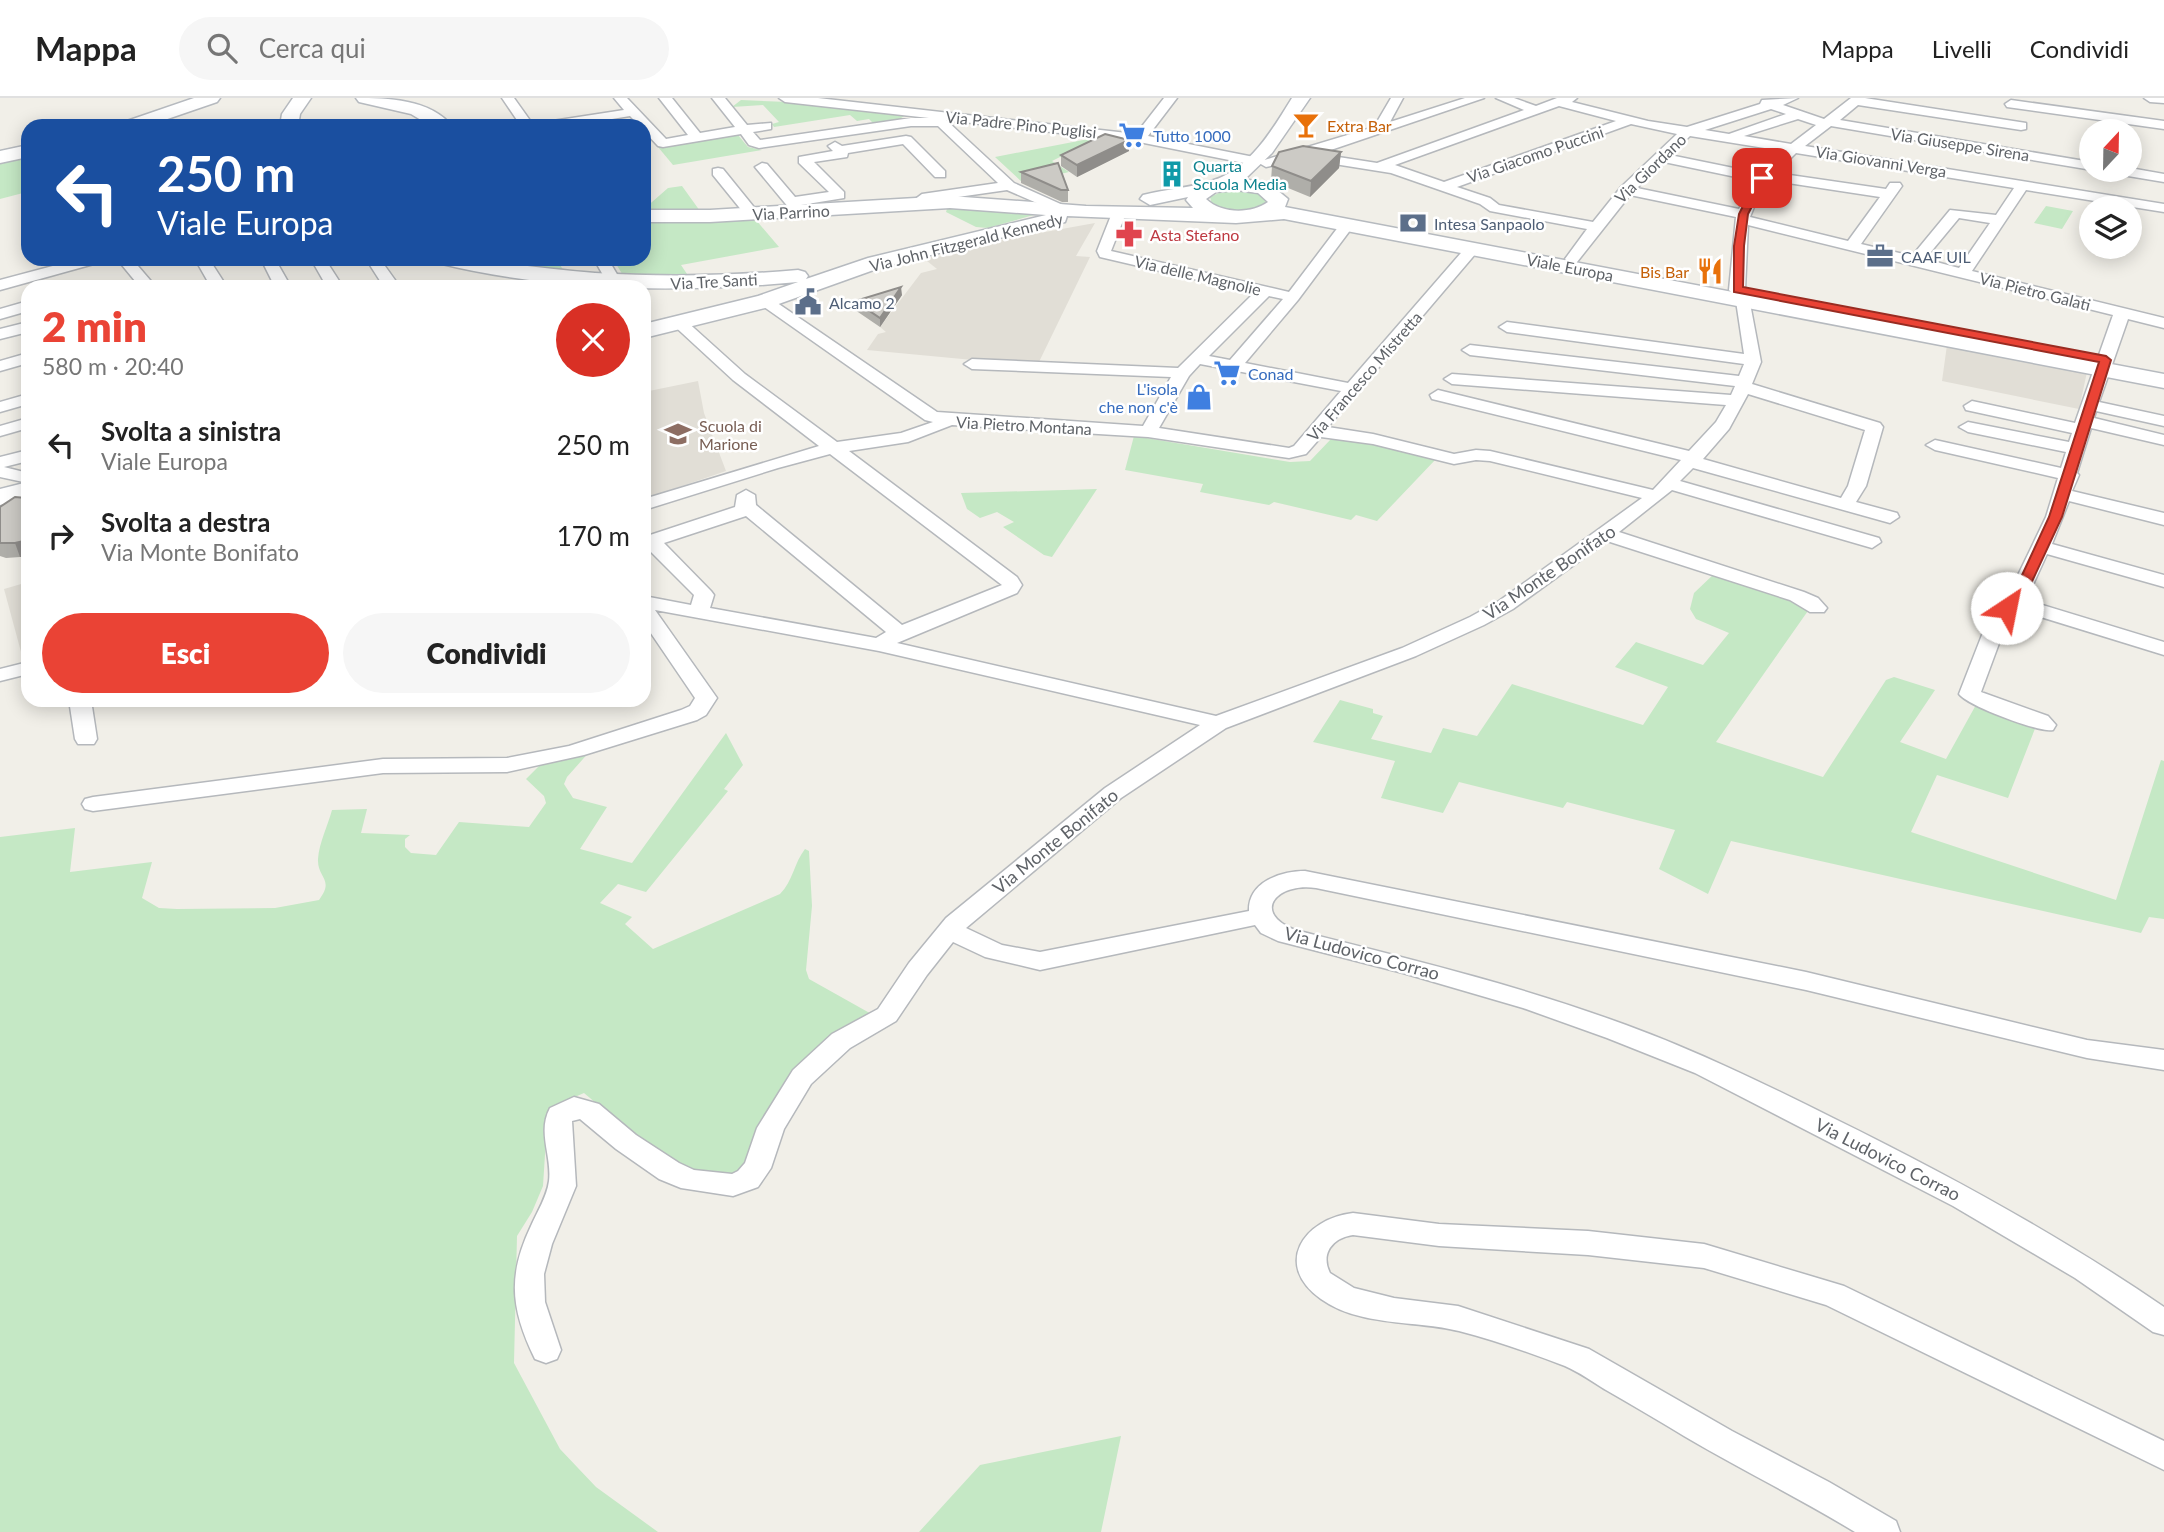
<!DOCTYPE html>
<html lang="it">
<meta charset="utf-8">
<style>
body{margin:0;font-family:Lato,sans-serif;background:#f6f6f6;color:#222;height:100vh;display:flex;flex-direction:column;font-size:26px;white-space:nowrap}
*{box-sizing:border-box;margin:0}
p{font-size:23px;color:#767676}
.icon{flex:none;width:38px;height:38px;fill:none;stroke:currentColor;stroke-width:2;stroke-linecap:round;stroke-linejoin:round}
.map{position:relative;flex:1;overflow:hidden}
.details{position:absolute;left:21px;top:182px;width:630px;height:427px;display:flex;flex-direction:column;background:#fff;border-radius:21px;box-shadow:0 4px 18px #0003}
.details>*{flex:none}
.top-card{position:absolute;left:21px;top:21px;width:630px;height:147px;border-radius:21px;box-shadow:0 4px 18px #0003;background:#1a4fa0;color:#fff;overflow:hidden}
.needle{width:46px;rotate:22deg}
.fabs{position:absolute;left:2079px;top:21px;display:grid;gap:14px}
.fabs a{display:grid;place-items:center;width:63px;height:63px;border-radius:50%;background:#fff;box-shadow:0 4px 18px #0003;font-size:35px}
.pin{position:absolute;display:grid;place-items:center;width:60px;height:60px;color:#fff;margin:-30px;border-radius:14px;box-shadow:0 4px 10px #0006}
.me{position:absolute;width:77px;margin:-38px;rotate:34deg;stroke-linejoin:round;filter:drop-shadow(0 0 5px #0008)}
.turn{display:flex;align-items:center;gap:24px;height:147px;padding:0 21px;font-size:32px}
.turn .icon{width:91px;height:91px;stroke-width:2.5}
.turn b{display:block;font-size:49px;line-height:60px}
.round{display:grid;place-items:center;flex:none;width:74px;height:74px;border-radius:37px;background:#f6f6f6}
.headline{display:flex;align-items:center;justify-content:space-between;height:119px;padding:0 21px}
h1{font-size:42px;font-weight:800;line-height:52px;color:#ea4335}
.button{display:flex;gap:14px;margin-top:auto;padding:14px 21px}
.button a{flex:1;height:80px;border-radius:42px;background:#ea4335;color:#fff;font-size:28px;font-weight:800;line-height:80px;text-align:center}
.button a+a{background:#f6f6f6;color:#222}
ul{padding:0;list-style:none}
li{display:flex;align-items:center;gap:21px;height:91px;padding:0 21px}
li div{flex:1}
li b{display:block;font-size:26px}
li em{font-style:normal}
header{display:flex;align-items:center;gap:42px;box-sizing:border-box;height:98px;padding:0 35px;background:#fff;border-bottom:2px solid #e0e0e0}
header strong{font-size:33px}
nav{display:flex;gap:38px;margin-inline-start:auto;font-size:24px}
.search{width:490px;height:63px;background:#f6f6f6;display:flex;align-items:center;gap:18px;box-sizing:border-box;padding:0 24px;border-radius:38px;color:#767676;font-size:26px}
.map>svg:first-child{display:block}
.education{fill:#e1ded6}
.green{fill:#c5e8c5}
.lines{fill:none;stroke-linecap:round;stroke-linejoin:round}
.street-casing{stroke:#b5b8bc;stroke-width:3}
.secondary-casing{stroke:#b6babf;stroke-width:3}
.street{fill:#fff;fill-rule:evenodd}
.secondary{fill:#fff;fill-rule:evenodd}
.wall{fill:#afaea9}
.shaded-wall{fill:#8f8d8a}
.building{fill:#cccac5;stroke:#8f8d8a;stroke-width:2}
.route{fill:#ea4335;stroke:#982c22;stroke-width:2}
.labels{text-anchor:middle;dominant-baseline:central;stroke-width:5;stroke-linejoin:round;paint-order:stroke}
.far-street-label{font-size:16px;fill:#5f6368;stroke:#fff}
.far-food-label{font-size:16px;fill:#c56008;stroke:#fff;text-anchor:start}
.far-shop-label{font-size:16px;fill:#366cbe;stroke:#fff;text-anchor:start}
.far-culture-label{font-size:16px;fill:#0d838f;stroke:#fff;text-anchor:start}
.far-service-label{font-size:16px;fill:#4e5e75;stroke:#fff;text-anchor:start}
.far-health-label{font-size:16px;fill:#be3a42;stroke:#fff;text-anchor:start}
.far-education-label{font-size:16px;fill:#785e54;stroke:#fff;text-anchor:start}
.street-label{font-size:18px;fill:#5f6368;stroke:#fff}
</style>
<header>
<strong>Mappa</strong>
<div class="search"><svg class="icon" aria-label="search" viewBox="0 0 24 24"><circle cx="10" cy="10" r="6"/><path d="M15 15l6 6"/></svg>Cerca qui</div>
<nav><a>Mappa</a><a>Livelli</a><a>Condividi</a></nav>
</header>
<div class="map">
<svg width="2164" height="1434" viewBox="0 0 2164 1434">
<rect width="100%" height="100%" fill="#f1efe8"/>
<path class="education" d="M1095,125L1076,158L1090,159L1037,268L867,252L878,236L886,234L880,229L921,175L937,171L927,163L929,159L952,158L956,150Z
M1947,247L2087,274L2079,311L1942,283Z
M698,283L704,315L726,373L644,401V294Z
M28,484V564L24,565L4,491Z"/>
<path class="green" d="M741,2L788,4L906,17L896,23L874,26L869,21L857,23L850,17L774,29L772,26L779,24L763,7L732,9Z
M738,37L748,49L762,52L673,67L658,49Z
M1099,39L1066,61L1060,59L1052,63L1069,74L1023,85L995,59Z
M28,55V88L21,90L23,95L0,101V62Z
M682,88L700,113L644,111L668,90Z
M1228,91C1243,91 1257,91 1267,103C1255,117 1227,114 1212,106L1210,99Z
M2046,108L2073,113L2062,131L2034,125Z
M954,109L1037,116L988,130L976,129L946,114L947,111Z
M756,122L779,149L681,167L691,182L624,179L613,161H644V124L682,125Z
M473,161H557L563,172Z
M1134,338L1290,364L1310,363L1331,341L1347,339L1436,361L1377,423L1356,417L1351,422L1274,404L1269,407L1200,394L1203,386L1125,372Z
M1097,391L1052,459L1044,457L1003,429L1014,424L997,414L980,420L967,411L961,395Z
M1715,475L1793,498L1810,510L1716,644L1823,679L1886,582L1894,579L1935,592L1900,644L1946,661L1977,605L2036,628L2008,700L1937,677L1911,734L2116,802L2161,662L2164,663V821L2149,819L2141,835L1731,743L1708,796L1659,771L1675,732L1567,704L1563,710L1459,684L1443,715L1381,700L1395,663L1313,644L1340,602L1373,611V615L1383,618L1371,641L1431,655L1443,630L1477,638L1512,586L1643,627L1668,589L1615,569L1636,544L1703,567L1729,535L1696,521L1690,511L1694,495Z
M726,635L743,667L724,691L728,693L646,794L618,786L600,805L632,819L625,826L653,851L780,796C793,783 794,765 805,751L809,753L812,808L806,872L809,881L875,918L820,955L746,1067C738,1073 728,1081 716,1080C672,1077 618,1023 584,995L554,1008L547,1025L543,1088L532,1114L517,1138L514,1265L560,1351L596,1389L658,1434H0V739L75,730L70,774L152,764L142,800L159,810L177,811L275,810L319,802C335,781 317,780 318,761C319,745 328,727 332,712L367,711L361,735L410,737L405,741V749L411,755L436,757L459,724L529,729L546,705L544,698L526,681L540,667L591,652L567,679L564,686L573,700L607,709L580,751L632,765Z
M1121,1338L1101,1434H919L980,1367Z"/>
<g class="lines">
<g class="street-casing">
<path id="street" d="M502,0H514L534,28H521Z
M614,0H627L666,41L688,37L659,0H672L700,35L735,29L712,0H725L747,27L771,25V31L753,34L760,42L911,20H929L785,4L779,0H818L1136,36L1164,0H1177L1148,38L1254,59L1261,63L1374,29L1391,0H1403L1390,24L1465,0H1484L1319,56L1377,65L1524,12L1496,0H1514L1536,8L1557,0H1577L1572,4L1648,23L1687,29L1760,6L1762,2L1798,0L1783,7L1824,21L1851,0H1865L2026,25V31L2021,32L1858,7L1840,22L2091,64L2092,72L1831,28L1805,48L2164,106V114L2026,92L1972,173L2164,220V230L2128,221L2099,304L2164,318V328L2096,313L2094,320L2164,337V347L2091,330L2077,375L2079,377L2072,393L2164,415V427L2069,403L2052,446L2164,477V489L2047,456L2026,502L2164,544V557L2018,512L2008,521L1981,594L2048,618L2056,627L2053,632C2040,635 1968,608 1959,596L1989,519L2006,502L2046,419L2058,380L1935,352L1926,347L1935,342L2061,370L2066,354L1968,334L1959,329L1968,324L2069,344L2072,335L1966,312L1964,308L1972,303L2075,325L2113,217L1748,127L1745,192L1737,197L1732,195L1729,192L1736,119L1630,97L1577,164L1572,165L1565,161L1587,131L1490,113L1480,106L1391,75L1303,61L1266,69L1259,65L1254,67L1139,44L946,22L1014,85L1065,108L1067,111L1060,115L1007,92L930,103L927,108H917L914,102L922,96L998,85L938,28H911L759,50L749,47L741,36L663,49L658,48L644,33V28H640L630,18L570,28H540L546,24L624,12ZM1559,8L1616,23L1444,84L1395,67ZM1771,11L1786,16L1729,36L1705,32ZM1798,21L1816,27L1791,46L1744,38ZM1631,26L1677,36L1621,89L1593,124L1499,107L1490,100L1457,89ZM1690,38L1783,53L1758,75L1670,57ZM1796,55L2014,90L1996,117L1950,112L1912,158L1861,146L1902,88L1900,85H1890L1886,91L1776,75ZM1664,64L1755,83L1739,111L1637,90ZM1769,82L1880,99L1848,143L1750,119L1760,94ZM1959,120L1990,125L1959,170L1925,161Z
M2144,0H2164V5L2150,4Z
M2011,2L2164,23V31L2007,9L2005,6Z
M906,38L911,39L945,73V79H935L903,46L848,55L847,59L814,64L844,94V100L801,107L806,113L799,117L794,116L755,69L762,65L767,66L795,99L829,94L799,65V59L833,53L828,48L835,44L842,48Z
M718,70L723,71L757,113V119H747L713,77V71Z
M2130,70L2164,76V84L2116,76L2109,72Z
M1119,111L1126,115L1111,153L1289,194L1342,124H1352L1354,127L1298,202L1245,265L1348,285L1467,148H1477L1479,151L1477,154L1328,329L1373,336L1454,356L1476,352L1490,353L1653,392L1681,362L1432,301L1430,297L1438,292L1689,353L1716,324L1726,307L1452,286L1444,281L1452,276L1731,297L1735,288L1470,257L1462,252L1470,247L1739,278L1744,266L1507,234L1499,229L1507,224L1744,256L1736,203L1739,200H1749L1761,264L1752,286L1880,325L1883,329L1866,388L1856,404L1897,415L1899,419L1890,425L1693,370L1680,383L1879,440L1881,444L1872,450L1672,392L1619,434L1804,494L1818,500L1827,510L1824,514H1810L1790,502L1607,443L1513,511L1484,527L1416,558L1226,630L1121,700L966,830L1002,847L1040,854L1249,813C1248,784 1281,773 1305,773L1806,874L2087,942L2164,952V972L2087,960L1806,892L1316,790C1278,784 1250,814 1295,832C1406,860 1518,887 1626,927C1697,953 1765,986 1833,1020C1947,1076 2059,1137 2164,1209V1237L2153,1234L2075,1180L1953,1108L1695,975L1607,940L1523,910L1403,875L1278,843L1261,835L1255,827L1040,872L985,859L953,844L927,877L896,923L850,950L811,986L784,1031L771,1070L758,1089L733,1098L681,1090L659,1081L616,1051L580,1021L572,1023L576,1088L552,1146L544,1176L545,1204L561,1252L557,1261L546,1265L535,1261C511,1212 507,1178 531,1128C537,1114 547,1099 549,1083C552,1058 537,1034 550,1010L574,999L599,1006L636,1037L679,1065L694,1072L732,1076L738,1073L745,1065L757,1030L793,972L832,936L878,911L909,865L946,820L1105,690L1200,627L879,553L655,512L717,600L706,617L697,622L584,657L507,674L383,675L93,713L85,711L82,706L85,701L93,699L383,661L507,660L569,648L681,612L690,608L695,600L644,525V498L691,507L694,497L647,450L644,451V439L735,409L737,397L746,392L755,397L756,407L902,527L1002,487L830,356L778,370L644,412V401L819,348L733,282L670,224L678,219L684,221L745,276L837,344L901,335L933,324L925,322L760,206L757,203L760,200H770L937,314L1143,328L1171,279L972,271L964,266L972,261L1178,270L1254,195L1100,159L1097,153L1112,115ZM1269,198L1283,201L1230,262L1209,258ZM1200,266L1341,293L1294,348L1289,350L1159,330L1189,278ZM1748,296L1865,332L1848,388L1841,400L1703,361L1729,331ZM952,327L1148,339L1289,360L1306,356L1321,339L1373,346L1454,366L1476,362L1490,363L1642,400L1499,503L1470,519L1402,550L1216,618L897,545L1017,495L1022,487L1017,479L849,353L908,344ZM746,418L886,534L876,540L710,510L714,497L711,493L664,445Z
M79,161H103L101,164L0,192V182Z
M117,161H132L156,189H140Z
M195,161H209L227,189H211Z
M261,161H275L291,189H275Z
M311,161H325L343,189H327Z
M366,161H380L400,189H384Z
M594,161H608L621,183L618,186H608Z
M28,203V213L0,221V211Z
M28,224V234L0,241V231Z
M28,255V265L0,273V263Z
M28,296V306L0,314V304Z
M28,320V330L0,338V328Z
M28,352V363L4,369L28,375V385L0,379V359Z
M28,564V576L0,583V571Z
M69,602H91L97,641L94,646H78L75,641Z
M1353,1115L1439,1126L1588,1133L1704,1146L1844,1188L2164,1343V1372L1826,1207L1704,1170L1588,1157L1439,1148L1353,1137C1333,1140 1320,1155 1330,1175L1354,1190L1394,1200L1458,1208L1589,1251L1732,1333L1829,1384L1896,1423L1900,1434H1855C1799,1400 1740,1371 1684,1338C1658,1322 1632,1307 1606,1292C1593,1284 1579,1274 1565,1268C1531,1255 1494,1242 1459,1233C1415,1222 1360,1229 1321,1201C1273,1167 1303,1121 1353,1115Z"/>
</g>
<g class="secondary-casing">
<path id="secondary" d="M194,0H220L217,4L147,28H121L124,24Z
M293,0H311L300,16L298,28H280L282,16Z
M356,0C388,0 430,1 452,28H431L411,16L359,4Z
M1292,0H1310L1272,55L1245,81L1271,87L1288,101L1285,109L2164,276V290L1284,121L1236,125L1067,118L1065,124L882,169L773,208L644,240V226L758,198L798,184C679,195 555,194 438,165L435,161C488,161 541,171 595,175C663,179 730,178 798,172L805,174L808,178L806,181L868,160L1046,117L950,110L710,124H644V112H710L950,98L1086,108L1193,110L1186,102L1188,99L1150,107L1140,101L1143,97C1166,91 1191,90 1214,82C1250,70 1273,31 1292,0ZM1236,92L1258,95L1268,104C1251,116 1222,116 1206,101L1216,94Z
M28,47V59L0,65V53Z
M28,384V400L0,407V391Z"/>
</g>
<use href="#street" class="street"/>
<use href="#secondary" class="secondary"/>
</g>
<path class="wall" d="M1129,53L1077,79L1061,68V57Z
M1341,54L1339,70L1310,99L1271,83L1272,68Z
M1021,74L1068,92V104H1062L1021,85Z
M902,197L880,229L855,212V203Z
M28,401V458L20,459L6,460L0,458V409Z"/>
<path class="shaded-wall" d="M1129,42V53L1077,79V67Z
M1341,54L1339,70L1310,99L1311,83Z
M901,189L902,197L880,229V220Z
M28,442V458L20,459L15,445Z"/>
<path class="building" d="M1105,36L1129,42L1077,67L1061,57Z
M1303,48L1341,54L1311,83L1272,68L1279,54Z
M1058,65L1068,92H1061L1021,74Z
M901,189L880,220L855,203Z
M15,399L26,400L28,401V442L15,445H0V409Z"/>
<path class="route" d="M1762,77L1767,80L1748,116L1744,148L1743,189L2106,258L2111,262L2062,419L2022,505L2007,514L2000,510L2010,503L2049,419L2099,264L1734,194V148L1739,116L1757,80Z"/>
<defs>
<g id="bar-bare" transform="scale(2.1)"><path d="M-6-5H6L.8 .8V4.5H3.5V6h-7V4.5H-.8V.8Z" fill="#e8710a" stroke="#fff" stroke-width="2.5" paint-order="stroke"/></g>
<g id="supermarket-bare" transform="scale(2.1)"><path d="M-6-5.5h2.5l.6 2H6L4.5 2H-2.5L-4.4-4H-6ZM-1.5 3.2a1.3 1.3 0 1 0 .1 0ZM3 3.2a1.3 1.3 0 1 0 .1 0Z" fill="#3f7fe0" stroke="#fff" stroke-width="2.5" paint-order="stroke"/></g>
<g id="building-bare" transform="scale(2.1)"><path d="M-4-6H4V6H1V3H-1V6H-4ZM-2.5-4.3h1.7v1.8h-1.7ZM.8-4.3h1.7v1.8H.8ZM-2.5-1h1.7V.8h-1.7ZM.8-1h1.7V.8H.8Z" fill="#0f9aa8" stroke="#fff" stroke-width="2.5" paint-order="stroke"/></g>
<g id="bank-bare" transform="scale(2.1)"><path d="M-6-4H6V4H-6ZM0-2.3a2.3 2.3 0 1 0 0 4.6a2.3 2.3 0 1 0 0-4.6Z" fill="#5c6f8a" stroke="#fff" stroke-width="2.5" paint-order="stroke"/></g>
<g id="pharmacy-bare" transform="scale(2.1)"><path d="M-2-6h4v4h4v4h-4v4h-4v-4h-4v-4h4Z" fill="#e0444e" stroke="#fff" stroke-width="2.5" paint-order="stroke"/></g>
<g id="office-bare" transform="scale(2.1)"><path d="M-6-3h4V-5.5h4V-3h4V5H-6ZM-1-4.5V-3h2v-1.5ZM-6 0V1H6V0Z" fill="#5c6f8a" stroke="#fff" stroke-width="2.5" paint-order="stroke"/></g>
<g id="restaurant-bare" transform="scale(2.1)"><path d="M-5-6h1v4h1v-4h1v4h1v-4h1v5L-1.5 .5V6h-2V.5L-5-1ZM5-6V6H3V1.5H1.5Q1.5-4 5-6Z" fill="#e8710a" stroke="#fff" stroke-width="2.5" paint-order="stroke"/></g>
<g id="civic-bare" transform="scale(2.1)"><path d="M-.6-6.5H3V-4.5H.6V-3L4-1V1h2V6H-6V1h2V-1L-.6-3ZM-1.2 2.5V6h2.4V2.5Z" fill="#5c6f8a" stroke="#fff" stroke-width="2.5" paint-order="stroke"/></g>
<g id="shop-bare" transform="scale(2.1)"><path d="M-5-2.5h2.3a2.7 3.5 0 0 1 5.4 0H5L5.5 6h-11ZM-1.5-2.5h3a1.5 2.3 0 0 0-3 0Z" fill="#3f7fe0" stroke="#fff" stroke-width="2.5" paint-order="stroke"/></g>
<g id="school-bare" transform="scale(2.1)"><path d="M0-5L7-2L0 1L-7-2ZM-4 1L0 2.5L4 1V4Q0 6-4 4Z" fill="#8d6e63" stroke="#fff" stroke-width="2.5" paint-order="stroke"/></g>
</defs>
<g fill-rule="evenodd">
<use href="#bar-bare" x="1306" y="27"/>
<use href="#supermarket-bare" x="1132" y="37"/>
<use href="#building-bare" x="1172" y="76"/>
<use href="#bank-bare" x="1413" y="125"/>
<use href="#pharmacy-bare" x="1129" y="136"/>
<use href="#office-bare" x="1880" y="158"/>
<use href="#restaurant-bare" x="1710" y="173"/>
<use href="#civic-bare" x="808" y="204"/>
<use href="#supermarket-bare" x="1227" y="275"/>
<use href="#shop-bare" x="1199" y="299"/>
<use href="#school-bare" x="678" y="336"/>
</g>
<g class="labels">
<g class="far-street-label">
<text transform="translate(1021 26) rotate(6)">Via Padre Pino Puglisi</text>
<text transform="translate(1960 46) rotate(9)">Via Giuseppe Sirena</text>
<text transform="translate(1535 56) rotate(-19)">Via Giacomo Puccini</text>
<text transform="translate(1881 63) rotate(9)">Via Giovanni Verga</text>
<text transform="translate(1650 70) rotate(-44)">Via Giordano</text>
<text transform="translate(791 114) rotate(-3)">Via Parrino</text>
<text transform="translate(966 144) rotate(-14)">Via John Fitzgerald Kennedy</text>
<text transform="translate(1570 169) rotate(11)">Viale Europa</text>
<text transform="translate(1198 177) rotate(13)">Via delle Magnolie</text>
<text transform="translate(714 183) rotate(-3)">Via Tre Santi</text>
<text transform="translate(2035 193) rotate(14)">Via Pietro Galati</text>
<text transform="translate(1364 278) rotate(-49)">Via Francesco Mistretta</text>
<text transform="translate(1024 327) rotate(3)">Via Pietro Montana</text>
</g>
<g class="far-food-label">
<text x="1327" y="27">Extra Bar</text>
<text x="1689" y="173" text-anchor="end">Bis Bar</text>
</g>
<g class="far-shop-label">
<text x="1153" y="37">Tutto 1000</text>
<text x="1248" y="275">Conad</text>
<text x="1178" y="290" text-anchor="end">L'isola<tspan x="1178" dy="18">che non c'è</tspan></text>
</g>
<g class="far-culture-label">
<text x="1193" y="67">Quarta<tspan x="1193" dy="18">Scuola Media</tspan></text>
</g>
<g class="far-service-label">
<text x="1434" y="125">Intesa Sanpaolo</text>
<text x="1901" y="158">CAAF UIL</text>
<text x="829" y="204">Alcamo 2</text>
</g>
<g class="far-health-label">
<text x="1150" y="136">Asta Stefano</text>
</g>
<g class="far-education-label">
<text x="699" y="327">Scuola di<tspan x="699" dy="18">Marione</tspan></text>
</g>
<g class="street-label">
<text transform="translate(1549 474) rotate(-34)">Via Monte Bonifato</text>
<text transform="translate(1055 743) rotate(-39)">Via Monte Bonifato</text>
<text transform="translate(1362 855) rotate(15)">Via Ludovico Corrao</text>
<text transform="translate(1888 1061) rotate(27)">Via Ludovico Corrao</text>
</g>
</g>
</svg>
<div class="fabs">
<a><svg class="needle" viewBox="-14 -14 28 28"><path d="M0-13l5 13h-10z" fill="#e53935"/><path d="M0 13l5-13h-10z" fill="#767676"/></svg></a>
<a><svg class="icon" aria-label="layers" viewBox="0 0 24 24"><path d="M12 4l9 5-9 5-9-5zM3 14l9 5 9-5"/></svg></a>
</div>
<div class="pin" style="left:1762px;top:80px;background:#d93025"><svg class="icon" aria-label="arrive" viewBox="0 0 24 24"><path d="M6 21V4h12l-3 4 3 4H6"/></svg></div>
<svg class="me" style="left:2007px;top:510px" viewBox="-20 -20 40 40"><circle r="19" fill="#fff"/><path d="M0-13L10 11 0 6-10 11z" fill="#ea4335"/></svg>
<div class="top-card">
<div class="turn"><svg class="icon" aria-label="left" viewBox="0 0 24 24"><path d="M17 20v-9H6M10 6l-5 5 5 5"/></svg><div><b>250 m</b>Viale Europa</div></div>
</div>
<section class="details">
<div class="headline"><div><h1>2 min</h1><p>580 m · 20:40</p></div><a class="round" style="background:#d93025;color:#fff"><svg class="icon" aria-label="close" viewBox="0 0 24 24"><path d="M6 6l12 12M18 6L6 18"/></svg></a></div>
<ul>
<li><svg class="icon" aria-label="left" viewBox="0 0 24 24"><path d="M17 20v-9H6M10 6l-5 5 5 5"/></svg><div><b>Svolta a sinistra</b><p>Viale Europa</p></div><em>250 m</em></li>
<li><svg class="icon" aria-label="right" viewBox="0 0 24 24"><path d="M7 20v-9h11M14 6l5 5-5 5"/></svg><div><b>Svolta a destra</b><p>Via Monte Bonifato</p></div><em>170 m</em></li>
</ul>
<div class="button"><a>Esci</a><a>Condividi</a></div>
</section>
</div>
